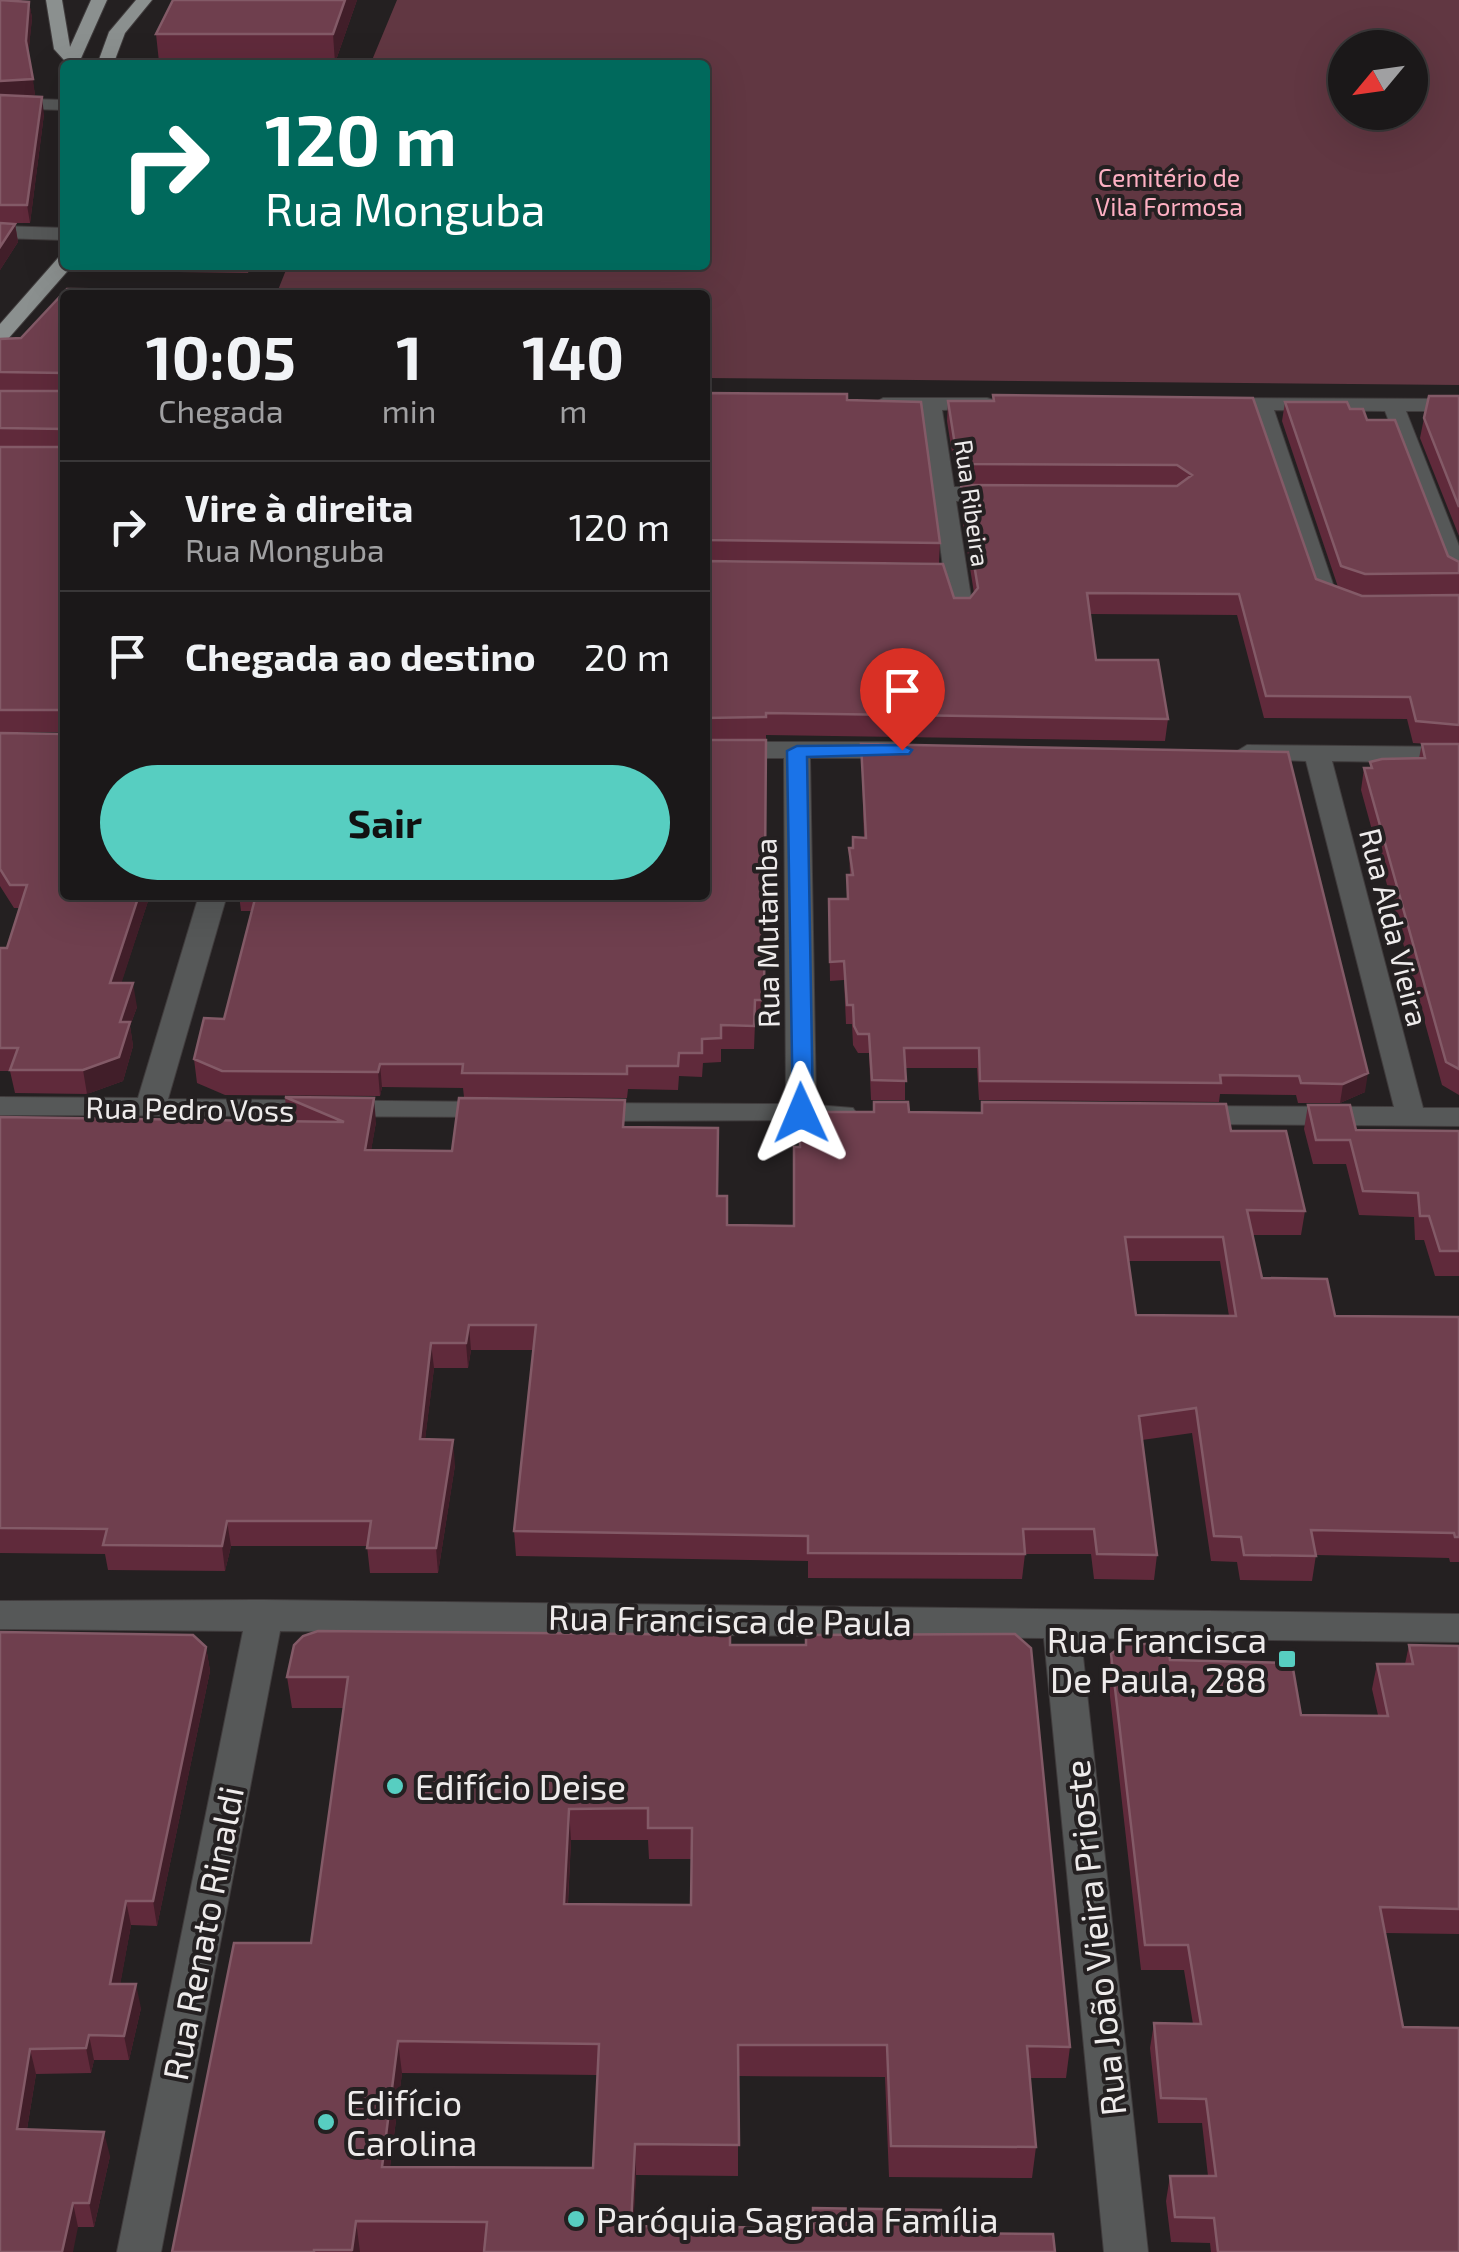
<!DOCTYPE html>
<html lang="pt">
<meta charset="utf-8">
<style>
body{margin:0;font-family:"Exo 2",sans-serif;background:#242122;color:#f1f3f6;height:100vh;display:flex;flex-direction:column;font-size:38px;white-space:nowrap}
*{box-sizing:border-box;margin:0}
p{font-size:32px;color:#a0a0a2}
.icon{flex:none;width:55px;height:55px;fill:none;stroke:currentColor;stroke-width:2;stroke-linecap:round;stroke-linejoin:round}
.map{position:relative;flex:1;overflow:hidden}
.panel{position:absolute;left:60px;top:290px;width:650px;height:610px;display:flex;flex-direction:column;background:#1b1819;border-radius:10px;box-shadow:0 10px 40px #0002,0 0 0 2px #393738}
.panel>*{flex:none}
.hud{position:absolute;left:60px;top:60px;width:650px;height:210px;border-radius:10px;box-shadow:0 10px 40px #0002,0 0 0 2px #393738;background:#00695c;color:#fff;overflow:hidden}
.needle{width:65px;rotate:241deg}
.controls{position:absolute;left:1328px;top:30px;display:grid;gap:20px}
.controls a{display:grid;place-items:center;width:100px;height:100px;border-radius:50%;background:#1b1819;box-shadow:0 10px 40px #0002,0 0 0 2px #393738;font-size:50px}
.pin{position:absolute;display:grid;place-items:center;width:85px;height:85px;color:#fff;margin:-102px -42px;border-radius:50% 50% 50% 0;rotate:-45deg;box-shadow:0 0 10px #0007}
.pin .icon{rotate:45deg}
.me{position:absolute;width:110px;margin:-55px;rotate:359deg;stroke-linejoin:round;filter:drop-shadow(0 0 8px #0008)}
.turn{display:flex;align-items:center;gap:35px;height:210px;padding:0 40px;font-size:45px}
.turn .icon{width:130px;height:130px;stroke-width:2.5}
.turn b{display:block;font-size:70px;line-height:85px}
.eta{display:flex;justify-content:space-evenly;align-items:center;height:170px;text-align:center}
.eta b{font-size:60px;font-weight:700;line-height:70px}
.action{display:flex;gap:20px;margin-top:auto;padding:20px 40px}
.action a{flex:1;height:115px;border-radius:60px;background:#57cec1;color:#111;font-size:40px;font-weight:700;line-height:115px;text-align:center}
ul{padding:0;list-style:none}
li{display:flex;align-items:center;gap:30px;height:130px;padding:0 40px;border-top:2px solid #393738}
li div{flex:1}
li b{display:block;font-size:38px}
li em{font-style:normal}
.map>svg:first-child{display:block}
.green{fill:#613742;fill-rule:evenodd}
.lines{fill:none;stroke-linecap:round;stroke-linejoin:round}
.minor-casing{stroke:#403c3d;stroke-width:2}
.major-casing{stroke:#403c3d;stroke-width:2}
.minor{fill:#565858;fill-rule:evenodd}
.major{fill:#8b908f;fill-rule:evenodd}
.wall{fill:#602a3b;fill-rule:evenodd}
.shaded-wall{fill:#411e29}
.building{fill:#6f3f4e;stroke:#835a67;stroke-width:2.5;fill-rule:evenodd}
.route{fill:#1a73e8;stroke:#114b97;stroke-width:2.5}
.poi-dot{fill:#57cec1;stroke:#242021;stroke-width:4}
.labels{text-anchor:middle;dominant-baseline:central;stroke-width:8;stroke-linejoin:round;paint-order:stroke}
.far-park-label{font-size:25px;fill:#feb0c3;stroke:#242021}
.far-street-label{font-size:25px;fill:#eeebeb;stroke:#242021}
.street-label{font-size:30px;fill:#eeebeb;stroke:#242021}
.near-street-label{font-size:35px;fill:#eeebeb;stroke:#242021}
.near-poi-label{font-size:35px;fill:#eeebeb;stroke:#242021;text-anchor:start}
</style>
<div class="map">
<svg width="1459" height="2252" viewBox="0 0 1459 2252">
<rect width="100%" height="100%" fill="#242021"/>
<path class="green" d="M397,0H1459V385L705,378V295H276L288,265H705V65H370ZM1345,48H1410V112H1345Z
M118,265H251L248,273L106,271Z"/>
<g class="lines">
<g class="minor-casing">
<path id="minor" d="M0,98L65,100V110L0,108Z
M0,226L65,228V240L0,238Z
M987,398L994,400V408L942,410L954,487H1002L1013,494L1002,501H956L973,610L961,617L949,610L945,581H908L897,574L908,567H943L922,410H883L873,404L883,398Z
M1213,398L1459,399V411H1406L1459,546V582L1448,575L1385,411L1274,410L1335,590L1361,605L1349,612L1317,599L1254,410L1206,408V400Z
M705,742H901L914,750L901,758H810L816,1105L853,1108L857,1114L853,1120L588,1121L573,1112L588,1103L786,1104L784,758H705Z
M1247,745L1459,747V763L1332,761L1423,1108H1459V1126L1188,1124L1173,1115L1188,1106L1394,1107L1306,761L1238,758L1234,753Z
M199,895H227L168,1099L497,1102L508,1105L512,1111L508,1117L0,1115V1097L138,1098Z
M265,1600L1459,1614V1642L1081,1638L1148,2252H1104L1044,1638L280,1631L161,2252H117L243,1631L0,1629V1601Z"/>
</g>
<g class="major-casing">
<path id="major" d="M46,0H62L70,47L91,0H107L78,65L64,68V60L54,49Z
M136,0H152L125,33L113,65H97L109,32Z
M65,256V265L72,266L7,340L0,342V324L58,258Z"/>
</g>
<use href="#minor" class="minor"/>
<use href="#major" class="major"/>
</g>
<path class="wall" d="M0,0H22L20,2H29L32,18L28,55L35,95L25,96L44,114L30,223H4L15,224L18,242L0,270Z
M173,0H357L335,63L159,62L156,34Z
M65,295V895H150L121,983L137,1007L130,1026L133,1046L123,1081L87,1094L15,1093L10,1071H0V948H7L20,908H14L0,886V733L62,734V732H0V339L21,338Z
M705,393L847,400L940,543L939,563L705,560Z
M993,395L1253,398L1316,579L1362,596L1459,595V1095L1442,1085L1361,790L1364,768H1370V762L1419,758L1422,744H1429L1413,743L1407,719L1264,718L1237,615L1090,614L1096,660L1168,719L1165,741L766,735V739H705V561L954,598H970L974,593L960,505L961,485L1177,486L957,484L947,421L948,401H992Z
M1459,396V536L1420,438L1424,418Z
M1285,402L1350,409L1367,420L1448,556L1459,562V594L1362,595L1338,587L1282,421Z
M766,740L764,1023H755L754,1049H721V1062L703,1063L702,1077L679,1076L678,1090L628,1089L627,1098L464,1097L463,1088L382,1087L380,1096L225,1095L197,1083L194,1059L224,1019L251,911H241L239,895H705Z
M861,744L1365,1092L1340,1103H1298L1296,1095L1220,1094L1219,1102L979,1100L977,1068H905V1100H871L869,1053H858L853,1045L852,1024H846L844,980L830,981L829,918L847,899L850,875L849,848H852L864,838Z
M285,1097L376,1122L371,1150L452,1151L625,1127L718,1196L727,1225L794,1226L800,1147L873,1112L874,1102L909,1112L981,1113L982,1102L1231,1131L1305,1211L1301,1235H1252L1262,1278L1335,1316L1459,1317V1562H1450L1449,1558L1316,1555L1312,1581L1240,1580L1237,1562L1211,1561L1192,1433L1142,1440L1157,1555L1154,1580L1094,1579L1091,1554H1025L1022,1579L808,1578V1561L516,1556L514,1531L533,1350H471L468,1368H434L425,1439L455,1465L438,1573H370L367,1546H231L225,1571L108,1570L105,1554L0,1553V1117L287,1121ZM1128,1261H1220L1229,1316L1136,1315Z
M1308,1105L1356,1130L1459,1131V1276H1435L1424,1240H1415L1414,1217L1359,1215L1346,1164H1313L1304,1129Z
M0,1632L206,1647L210,1671L157,1926L131,1925L120,1984L141,2008L129,2060H94L91,2073L36,2074L27,2129L110,2156L94,2227H78L0,2252Z
M730,1645L1070,2047L1066,2078H1029L1036,2147L1032,2178L889,2177L885,2077L738,2076V2176L636,2175L633,2226L942,2233L1055,2252H172L311,1943L344,1708H292L287,1677ZM571,1840H648L649,1859H692L691,1905L568,1904ZM402,2073L597,2075L593,2168L390,2167Z
M1409,1645L1459,1646V1934L1385,1933L1403,2027L1459,2252H1211L1210,2243L1171,2242L1166,2201L1170,2176H1208L1202,2123H1158L1150,2048L1154,2023L1193,2024L1184,1970H1141L1108,1679L1111,1654L1170,1660L1301,1715H1378L1372,1689L1377,1664H1405Z"/>
<path class="shaded-wall" d="M345,0H357L335,63L333,34Z
M29,2L32,18L28,58L26,41Z
M33,79L35,95L0,98V81Z
M42,97L44,114L30,223L27,205Z
M15,224L18,242L0,270V247Z
M139,895H150L114,1006L110,983Z
M133,983L137,1007L130,1026L133,1046L123,1081L87,1094L83,1070L120,1022Z
M380,1064L382,1087L380,1096L378,1072Z
M1368,1073L1365,1092L1340,1103L1343,1084Z
M374,1098L376,1122L367,1174L365,1150Z
M469,1325L471,1350L468,1368L466,1343Z
M431,1343L434,1368L422,1464L420,1439Z
M453,1440L455,1465L438,1573L436,1548Z
M227,1521L231,1546L225,1571L222,1546Z
M206,1647L210,1671L157,1926L153,1901Z
M569,1809L571,1840L566,1935L564,1904Z
M126,1901L131,1925L116,2008L110,1984Z
M136,1984L141,2008L129,2060L124,2036Z
M89,2035L94,2060L91,2073L86,2048Z
M398,2041L402,2073L386,2198L382,2167Z
M30,2049L36,2074L23,2153L17,2129Z
M104,2132L110,2156L94,2227L89,2203Z
M635,2144L636,2175L632,2252L631,2226Z
M73,2203L78,2227L73,2252H62Z
M356,2221L360,2252H352V2250Z"/>
<path class="building" d="M0,0L29,2L26,41L33,79L0,81Z
M173,0H345L333,34H156Z
M0,95L42,97L27,205H0Z
M0,223L15,224L0,247Z
M67,289L161,290L158,295H65V714L62,710H0V447H62L65,429L0,428V391H62L65,373L0,372V339L21,338Z
M705,393L847,394V400L921,402L940,543L705,540Z
M993,395L1253,398L1316,579L1362,596L1459,595V725L1416,721L1410,697L1266,696L1239,594L1087,593L1096,660H1158L1168,719L766,713V717L705,718V561L943,564L954,598H970L978,588L961,485L1177,486L1192,475L1177,465L958,464L948,401H994Z
M1429,396H1459V507L1424,418Z
M1285,402H1347L1350,409H1363L1367,420H1395L1448,556L1459,562V573L1365,574L1341,566Z
M65,716V895H139L110,983H133L120,1022H130L119,1057L83,1070H10L18,1048H0V948H7L27,885H10L0,869V733L62,734Z
M705,740H766L764,1000H755L754,1026L721,1025V1038L702,1039V1053H679L678,1066H627V1074L462,1073L463,1064H380L378,1072L222,1071L194,1059L204,1018L224,1019L256,895H705Z
M861,744L1288,752L1368,1073L1343,1084L1301,1083L1299,1076L1220,1075L1221,1083L980,1081L979,1048H904L906,1081L872,1080L869,1034H858L854,1026L853,1005H847L844,961L830,962L829,899H848L847,875H853L849,848H853V837L866,838Z
M1422,744H1459V1069L1446,1062L1364,768H1372L1370,762L1382,759L1425,758Z
M285,1097L374,1098L365,1150L452,1151L459,1098L625,1100L623,1127L718,1128L717,1196H727V1225L794,1226V1147H800V1112H874V1102H908L909,1112L982,1113V1102L1226,1104L1231,1131H1286L1305,1211L1247,1210L1262,1278L1327,1279L1335,1316L1459,1317V1537H1455L1454,1533L1311,1530L1316,1556L1244,1555L1241,1537L1214,1536L1196,1408L1139,1416L1157,1555L1097,1554L1094,1529H1023L1025,1554L808,1553V1536L514,1531L536,1325H469L466,1343H431L420,1439L453,1440L436,1548H367L371,1521H227L222,1546L103,1545L107,1529L0,1528V1117L344,1122ZM1125,1237H1223L1236,1316L1136,1315Z
M1308,1105H1350L1356,1130L1459,1131V1251H1440L1429,1216H1420L1418,1193L1363,1191L1350,1140H1316Z
M318,1631L730,1635V1645H806V1635L1003,1634H1015L1031,1648L1070,2047L1027,2046L1036,2147L891,2146L887,2045H738L739,2145L635,2144L631,2226L813,2228V2208L941,2210L942,2233L1053,2234L1055,2252H484L487,2222L356,2221L352,2250H314V2252H172L234,1943H311L348,1677H287L294,1645L303,1636ZM648,1808V1828H692L691,1905L564,1904L569,1809ZM398,2041L599,2044L593,2168L382,2167Z
M0,1632L193,1635L206,1647L153,1901H126L110,1984H136L124,2036L89,2035L86,2048L30,2049L17,2129L104,2132L89,2203H73L62,2252H0Z
M1124,1644H1168L1170,1660L1292,1663L1301,1715L1388,1716L1377,1664H1413L1409,1645L1459,1646V1909L1380,1907L1403,2027L1459,2028V2252H1218L1214,2218L1175,2217L1170,2176H1216L1206,2099L1161,2098L1154,2023L1201,2024L1188,1945H1145L1111,1654Z"/>
<path class="route" d="M902,745L912,750L909,754L807,757L813,1113L801,1120L793,1118L787,751L797,746Z"/>
<g class="poi-dot">
<rect x="1277" y="1649" width="20" height="20" rx="5"/>
<circle cx="395" cy="1786" r="10"/>
<circle cx="326" cy="2122" r="10"/>
<circle cx="576" cy="2219" r="10"/>
</g>
<g class="labels">
<g class="far-park-label">
<text x="1169" y="177">Cemitério de<tspan x="1169" dy="29">Vila Formosa</tspan></text>
</g>
<g class="far-street-label">
<text transform="translate(973 503) rotate(82)">Rua Ribeira</text>
</g>
<g class="street-label">
<text transform="translate(1395 927) rotate(76)">Rua Alda Vieira</text>
<text transform="translate(766 933) rotate(-91)">Rua Mutamba</text>
<text transform="translate(190 1108) rotate(1)">Rua Pedro Voss</text>
</g>
<g class="near-street-label">
<text transform="translate(730 1619) rotate(1)">Rua Francisca de Paula</text>
<text transform="translate(202 1933) rotate(-79)">Rua Renato Rinaldi</text>
<text transform="translate(1094 1938) rotate(-96)">Rua João Vieira Prioste</text>
</g>
<g class="near-poi-label">
<text x="1267" y="1639" text-anchor="end">Rua Francisca<tspan x="1267" dy="40">De Paula, 288</tspan></text>
<text x="415" y="1786">Edifício Deise</text>
<text x="346" y="2102">Edifício<tspan x="346" dy="40">Carolina</tspan></text>
<text x="596" y="2219">Paróquia Sagrada Família</text>
</g>
</g>
</svg>
<div class="controls">
<a><svg class="needle" viewBox="-14 -14 28 28"><path d="M0-13l5 13h-10z" fill="#e53935"/><path d="M0 13l5-13h-10z" fill="#a0a0a2"/></svg></a>
</div>
<div class="pin" style="left:902px;top:750px;background:#d93025"><svg class="icon" aria-label="arrive" viewBox="0 0 24 24"><path d="M6 21V4h12l-3 4 3 4H6"/></svg></div>
<svg class="me" style="left:801px;top:1113px" viewBox="-20 -20 40 40"><path d="M0-17L14 15 0 8-14 15z" fill="#1a73e8" stroke="#fff" stroke-width="4"/></svg>
<div class="hud">
<div class="turn"><svg class="icon" aria-label="right" viewBox="0 0 24 24"><path d="M7 20v-9h11M14 6l5 5-5 5"/></svg><div><b>120 m</b>Rua Monguba</div></div>
</div>
<section class="panel">
<div class="eta">
<div><b>10:05</b><p>Chegada</p></div>
<div><b>1</b><p>min</p></div>
<div><b>140</b><p>m</p></div>
</div>
<ul>
<li><svg class="icon" aria-label="right" viewBox="0 0 24 24"><path d="M7 20v-9h11M14 6l5 5-5 5"/></svg><div><b>Vire à direita</b><p>Rua Monguba</p></div><em>120 m</em></li>
<li><svg class="icon" aria-label="arrive" viewBox="0 0 24 24"><path d="M6 21V4h12l-3 4 3 4H6"/></svg><div><b>Chegada ao destino</b></div><em>20 m</em></li>
</ul>
<div class="action"><a>Sair</a></div>
</section>
</div>
